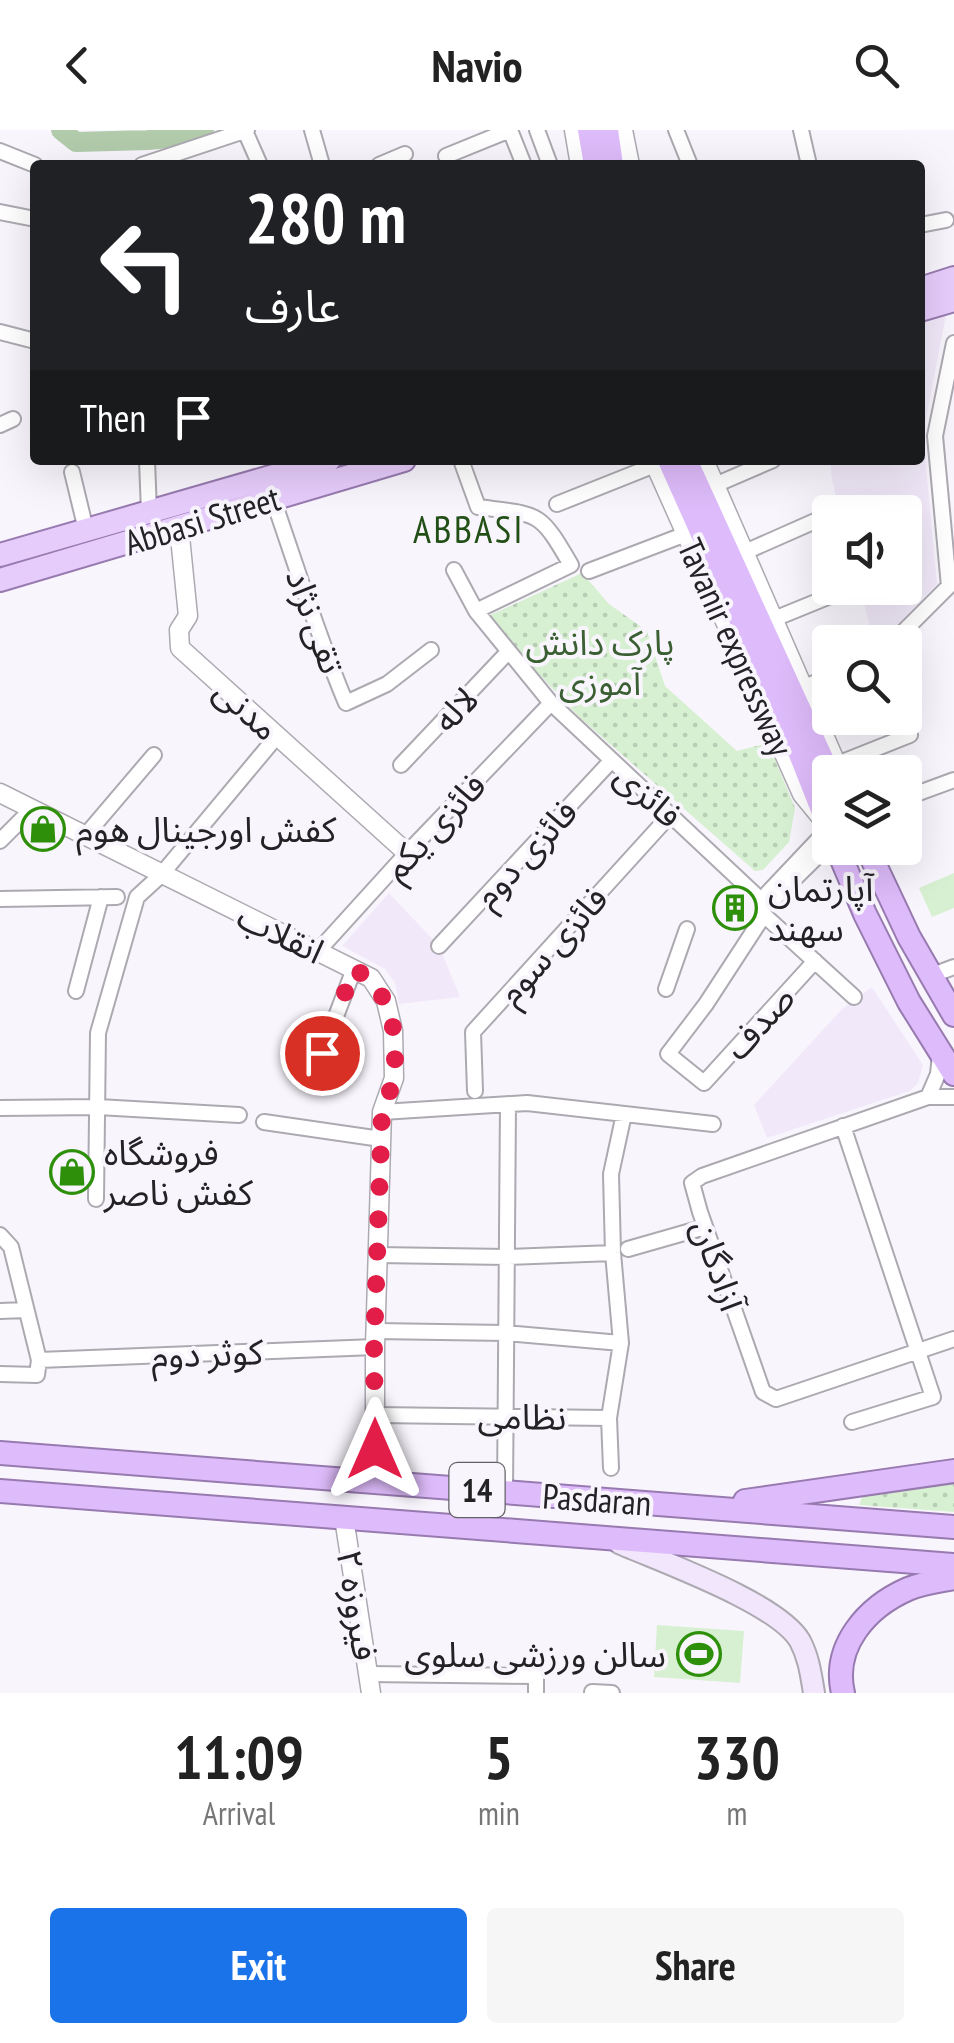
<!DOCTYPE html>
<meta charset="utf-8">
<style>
body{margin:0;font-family:"PT Sans Narrow","Noto Sans Arabic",sans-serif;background:#f6f6f6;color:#222;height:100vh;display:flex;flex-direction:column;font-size:38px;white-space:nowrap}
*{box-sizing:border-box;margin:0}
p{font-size:32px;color:#767676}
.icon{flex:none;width:55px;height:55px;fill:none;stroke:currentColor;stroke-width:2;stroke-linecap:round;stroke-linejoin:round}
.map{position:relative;height:1563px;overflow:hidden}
.side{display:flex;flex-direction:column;background:#fff;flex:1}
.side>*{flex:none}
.top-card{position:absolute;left:30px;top:30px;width:895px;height:305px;border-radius:10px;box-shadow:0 10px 40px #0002;background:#202124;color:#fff;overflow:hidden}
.buttons{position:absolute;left:812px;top:365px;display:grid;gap:20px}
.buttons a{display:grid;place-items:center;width:110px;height:110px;border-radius:10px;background:#fff;box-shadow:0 10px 40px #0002;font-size:50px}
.pin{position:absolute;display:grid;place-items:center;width:85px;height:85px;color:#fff;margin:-42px;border:5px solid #fff;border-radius:50%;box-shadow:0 2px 10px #0007}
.me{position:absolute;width:110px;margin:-55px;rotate:0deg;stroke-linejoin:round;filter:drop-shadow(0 0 8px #0008)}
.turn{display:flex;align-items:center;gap:35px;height:210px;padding:0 50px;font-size:45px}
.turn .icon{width:130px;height:130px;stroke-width:2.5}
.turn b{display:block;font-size:70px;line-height:85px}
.then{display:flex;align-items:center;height:95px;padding:0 50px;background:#0003;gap:20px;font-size:38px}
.eta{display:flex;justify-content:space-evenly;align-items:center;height:170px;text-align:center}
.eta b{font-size:60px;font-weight:700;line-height:70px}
.action{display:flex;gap:20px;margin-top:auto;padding:20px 50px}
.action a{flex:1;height:115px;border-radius:10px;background:#1a73e8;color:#fff;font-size:40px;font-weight:700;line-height:115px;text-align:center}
.action a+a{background:#f6f6f6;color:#222}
header{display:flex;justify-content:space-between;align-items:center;height:130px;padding:0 50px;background:#fff;font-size:45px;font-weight:700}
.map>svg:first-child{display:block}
.built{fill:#f1e9f9}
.green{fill:url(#green-dots)}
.pitch{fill:#d7f0d2}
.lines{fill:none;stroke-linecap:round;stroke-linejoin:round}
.river{stroke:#b1cbab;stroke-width:20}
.minor-casing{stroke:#ada9b1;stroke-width:18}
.tertiary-casing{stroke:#ada9b1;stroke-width:21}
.secondary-casing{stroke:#ada9b1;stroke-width:24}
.primary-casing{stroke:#977aaf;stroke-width:26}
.trunk-casing{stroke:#977aaf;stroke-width:26}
.minor{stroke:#fff;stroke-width:14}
.tertiary{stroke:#fff;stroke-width:18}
.secondary{stroke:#f2e6fd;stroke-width:20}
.primary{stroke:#e6ccfb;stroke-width:22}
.trunk{stroke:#debbfa;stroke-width:22}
.route{stroke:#e11d48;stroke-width:18;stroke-dasharray:0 32.4}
.labels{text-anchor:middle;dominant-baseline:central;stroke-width:8;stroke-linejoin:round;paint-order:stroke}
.shield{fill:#f9f5fd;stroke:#636166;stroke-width:2.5}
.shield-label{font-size:32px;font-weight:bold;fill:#232225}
.street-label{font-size:35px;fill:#232225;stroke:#f9f5fd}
.park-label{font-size:35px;fill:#3a5f32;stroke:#f9f5fd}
.poi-label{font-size:35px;fill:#232225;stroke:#f9f5fd;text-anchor:start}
.neighbourhood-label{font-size:38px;letter-spacing:2.5px;fill:#214f16;stroke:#f9f5fd}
</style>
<header><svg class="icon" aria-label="back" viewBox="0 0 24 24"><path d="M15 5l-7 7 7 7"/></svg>Navio<svg class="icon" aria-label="search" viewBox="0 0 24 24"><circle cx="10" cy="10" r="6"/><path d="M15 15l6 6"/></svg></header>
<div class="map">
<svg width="954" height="1563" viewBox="0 0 954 1563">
<defs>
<pattern id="green-dots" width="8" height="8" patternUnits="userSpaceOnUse" patternTransform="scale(2.5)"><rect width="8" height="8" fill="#d7f0d2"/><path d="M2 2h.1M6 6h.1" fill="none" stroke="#b8ceb4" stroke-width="1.8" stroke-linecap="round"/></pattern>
</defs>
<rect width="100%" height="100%" fill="#f9f5fd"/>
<path class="built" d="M946,185L923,304L937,454L881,512H874L860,458H905V382H840L832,350L830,330H920V191Z
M389,763L439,816L460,867L399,874L395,853L385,839L342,816Z
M872,857L923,935L918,953L910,961L767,1008L754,975L842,879Z"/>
<path class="green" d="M582,443L609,474L647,501L665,556L737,621L768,613L795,678L789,712L763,740L755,741L578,586L486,487Z
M954,1345V1382L859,1375L866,1357Z"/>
<path class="pitch" d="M954,743V778L932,787L919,758Z
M657,1495L744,1501L740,1553L654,1547Z"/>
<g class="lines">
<path class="river" d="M61,0L76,12L148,10L200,5L204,0"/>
<g class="minor-casing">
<path id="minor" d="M312,0L322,35
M510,0L524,35
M537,0L550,35
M676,0L690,35
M801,0L809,35
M245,1L260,35
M0,21L35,35
M446,26L510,0
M142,35L247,0
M379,35L405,24
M0,82L35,89
M920,95L946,90
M0,202L35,211
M0,295L13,289
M147,330L149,382
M461,330L478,377C540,385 539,380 571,435L476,481
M72,342L86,400
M715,355L773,330
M273,369C297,438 318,507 346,573L387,554L431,520
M557,374L655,335
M745,422L822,388
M454,440L476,481L551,573L761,770L829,698
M589,441L686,404
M774,489L850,458
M893,512L949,456L935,306L954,213
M805,557L830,546
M837,634L910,605
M401,635L508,522
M905,668L954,650
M85,706L154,625
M0,711L32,679
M777,766L830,714
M0,769L117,767
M763,777L764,785L854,867
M744,782L756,766
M764,785L706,874L668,924L704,953L815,831
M439,816L611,631
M318,821L407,723L551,573
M930,846L954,837
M666,859L687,799
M76,861L101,767
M322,923L354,839
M475,961L473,902L671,684
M928,967L938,944L940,925
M954,967H928L702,1046L692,1053L700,1082L763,1262L776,1269L954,1209
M0,978L98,977L239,985
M382,982L527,973L713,994
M264,992L381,1009
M843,996L933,1267L852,1292
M96,1069L98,903L137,767L161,745L277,606
M0,1105L11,1117L39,1230L37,1245L0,1244
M628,1119L705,1097
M377,1125L507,1127L613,1123
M0,1181L26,1180
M375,1201L506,1203L621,1213
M39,1230L375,1217
M375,1285L609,1288
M611,1338L609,1288L621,1213L613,1123L611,1044L624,984
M505,1362L508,974
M369,1544L536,1546V1563
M592,1562L612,1563"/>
</g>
<g class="tertiary-casing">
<path id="tertiary" d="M574,0L580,35
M623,0L630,35
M653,330L802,664L820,686
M704,330L840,642
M179,397L188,486L179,500L180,518L407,723
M0,663L371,848L386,871L393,901L394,948L382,982L375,1217V1353
M344,1388L371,1563"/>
</g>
<g class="secondary-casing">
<path id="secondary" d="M619,1413C662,1432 778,1473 800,1511C809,1528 811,1545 814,1563"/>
</g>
<g class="primary-casing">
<path id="primary" d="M920,159L954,148
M920,180L954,170
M0,425L329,330
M0,450L404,330"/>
</g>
<g class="trunk-casing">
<path id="trunk" d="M589,0L595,35
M607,0L612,35
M669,330L796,614L830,700
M686,330L830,646
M837,718L865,784L909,872L954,944
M867,718L909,807L954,885
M0,1323L954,1397
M0,1361L954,1435
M745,1371L954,1341
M843,1563C832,1516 867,1477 908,1459C922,1453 939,1451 954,1448"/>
</g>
<use href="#minor" class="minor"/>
<use href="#tertiary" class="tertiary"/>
<use href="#secondary" class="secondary"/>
<use href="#primary" class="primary"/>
<use href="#trunk" class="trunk"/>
</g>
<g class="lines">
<path class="route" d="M322,923L354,839C392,860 398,904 394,944C393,957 386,970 382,982L374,1216L375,1319"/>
</g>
<defs>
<g id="shop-ring" transform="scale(2.25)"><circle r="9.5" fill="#f9f5fd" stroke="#2d8f0a" stroke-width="1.5"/><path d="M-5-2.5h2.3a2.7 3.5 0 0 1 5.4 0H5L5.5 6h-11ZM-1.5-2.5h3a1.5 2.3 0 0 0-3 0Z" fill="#2d8f0a"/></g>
<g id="building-ring" transform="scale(2.25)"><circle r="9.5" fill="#f9f5fd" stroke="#2d8f0a" stroke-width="1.5"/><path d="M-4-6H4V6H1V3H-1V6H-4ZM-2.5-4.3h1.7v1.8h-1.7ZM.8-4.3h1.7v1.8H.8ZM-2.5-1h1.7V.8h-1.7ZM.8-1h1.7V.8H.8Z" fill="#2d8f0a"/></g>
<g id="stadium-ring" transform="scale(2.25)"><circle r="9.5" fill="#f9f5fd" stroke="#2d8f0a" stroke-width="1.5"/><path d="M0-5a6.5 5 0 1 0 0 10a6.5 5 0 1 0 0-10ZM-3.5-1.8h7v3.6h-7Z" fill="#2d8f0a"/></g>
</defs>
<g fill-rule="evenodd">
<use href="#shop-ring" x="43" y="699"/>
<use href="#building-ring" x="735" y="778"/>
<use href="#shop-ring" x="72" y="1042"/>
<use href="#stadium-ring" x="699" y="1524"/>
</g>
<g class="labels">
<rect class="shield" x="449.5" y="1333" width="55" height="54" rx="8"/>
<g class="shield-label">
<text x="477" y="1360">14</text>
</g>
<g class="street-label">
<text transform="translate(202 390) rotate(-17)">Abbasi Street</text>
<text transform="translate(316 491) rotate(70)">تقی نژاد</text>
<text transform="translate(736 517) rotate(66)">Tavanir expressway</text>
<text transform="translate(247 579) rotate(42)">مدنی</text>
<text transform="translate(455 579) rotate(-46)">لاله</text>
<text transform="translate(649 665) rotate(42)">فائزی</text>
<text transform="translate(434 696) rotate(-47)">فائزی یکم</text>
<text transform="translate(525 723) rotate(-47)">فائزی دوم</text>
<text transform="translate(281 803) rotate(26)">انقلاب</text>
<text transform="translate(552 815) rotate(-48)">فائزی سوم</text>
<text transform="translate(759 892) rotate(-48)">صدف</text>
<text transform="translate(719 1135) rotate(71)">آزادگان</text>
<text transform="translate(207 1223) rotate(-2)">کوثر دوم</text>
<text transform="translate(522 1286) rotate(1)">نظامی</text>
<text transform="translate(597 1369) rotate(4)">Pasdaran</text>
<text transform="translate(358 1475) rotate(81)">فیروزه ٢</text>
</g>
<g class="park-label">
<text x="600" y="512">پارک دانش<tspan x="600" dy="40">آموزی</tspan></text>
</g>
<g class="poi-label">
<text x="76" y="699">کفش اورجینال هوم</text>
<text x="768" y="758">آپارتمان<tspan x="768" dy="40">سهند</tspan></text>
<text x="104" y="1022">فروشگاه<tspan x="104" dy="40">کفش ناصر</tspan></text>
<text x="666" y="1524" text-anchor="end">سالن ورزشی سلوی</text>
</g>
<g class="neighbourhood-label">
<text x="469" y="398">ABBASI</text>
</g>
</g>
</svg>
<div class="buttons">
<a><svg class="icon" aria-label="sound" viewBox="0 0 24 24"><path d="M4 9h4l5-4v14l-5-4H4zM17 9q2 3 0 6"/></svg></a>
<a><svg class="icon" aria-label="search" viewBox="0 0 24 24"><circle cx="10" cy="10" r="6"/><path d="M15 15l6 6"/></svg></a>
<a><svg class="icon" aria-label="layers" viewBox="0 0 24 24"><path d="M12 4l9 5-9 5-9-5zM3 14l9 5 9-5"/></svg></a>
</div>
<div class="pin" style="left:322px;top:923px;background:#d93025"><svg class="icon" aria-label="arrive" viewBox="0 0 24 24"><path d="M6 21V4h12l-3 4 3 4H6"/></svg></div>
<svg class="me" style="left:375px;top:1319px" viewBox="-20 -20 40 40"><path d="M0-17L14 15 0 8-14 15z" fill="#e11d48" stroke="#fff" stroke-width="4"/></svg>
<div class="top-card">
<div class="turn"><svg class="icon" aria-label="left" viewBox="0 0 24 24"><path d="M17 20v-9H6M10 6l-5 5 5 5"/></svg><div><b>280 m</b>عارف</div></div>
<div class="then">Then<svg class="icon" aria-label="arrive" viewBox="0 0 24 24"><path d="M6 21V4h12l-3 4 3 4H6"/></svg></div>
</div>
</div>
<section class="side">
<div class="eta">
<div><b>11:09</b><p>Arrival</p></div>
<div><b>5</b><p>min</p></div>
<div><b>330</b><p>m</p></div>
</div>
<div class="action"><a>Exit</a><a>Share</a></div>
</section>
